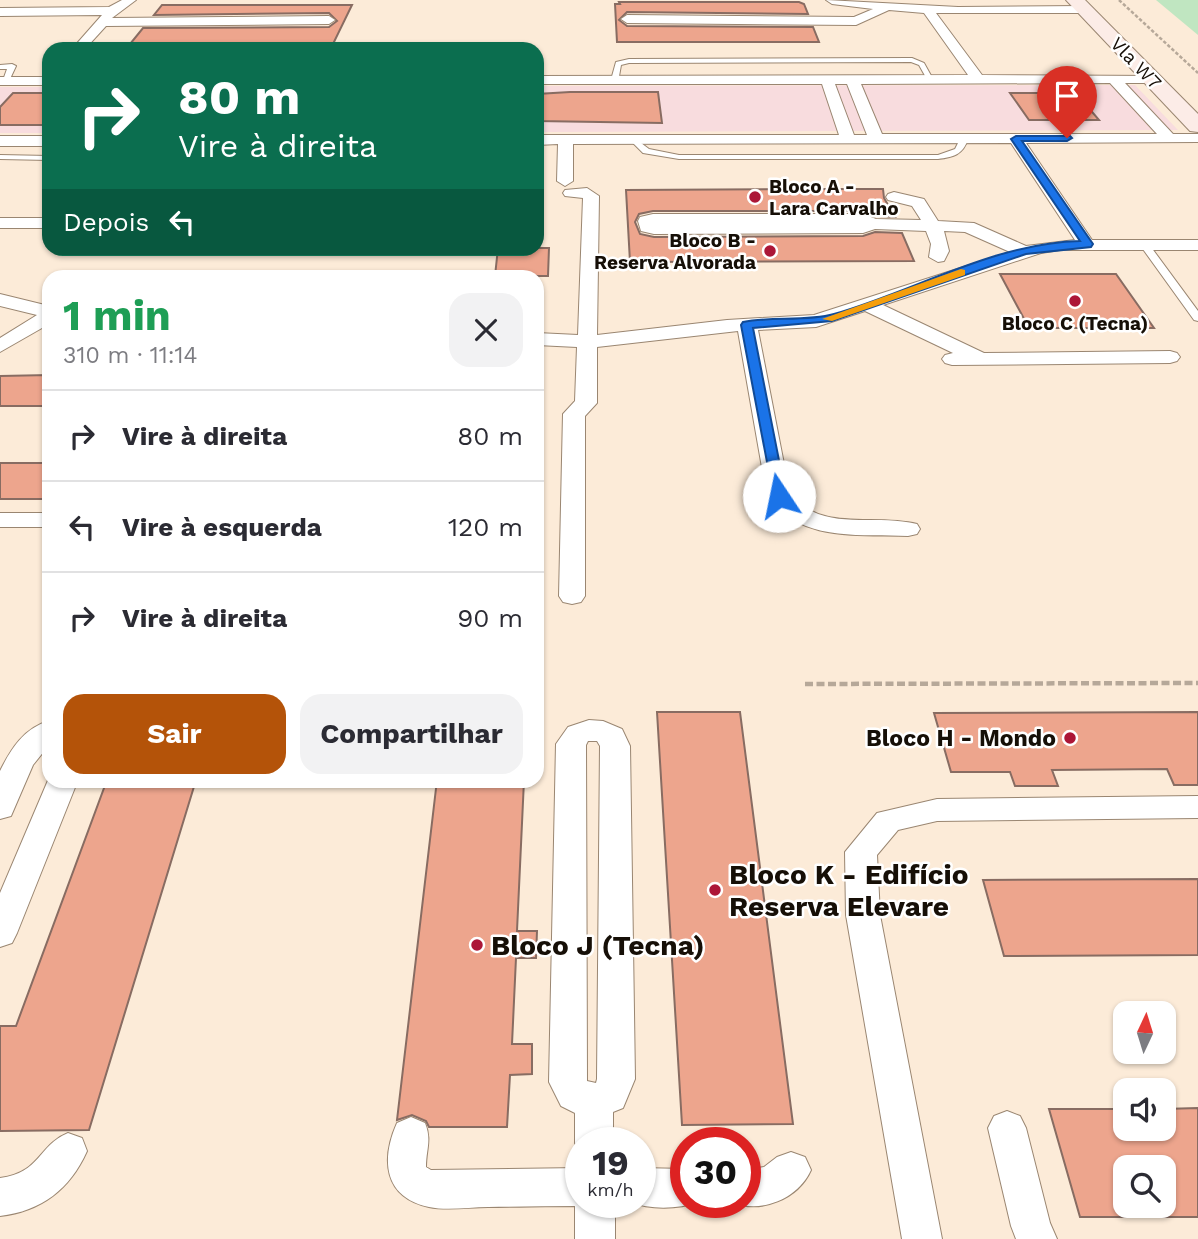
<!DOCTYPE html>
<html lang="pt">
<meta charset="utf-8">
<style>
body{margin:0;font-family:"Work Sans",sans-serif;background:#f2f2f3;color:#2b2b33;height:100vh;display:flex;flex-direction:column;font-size:26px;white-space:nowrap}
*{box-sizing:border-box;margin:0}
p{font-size:23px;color:#7c7c81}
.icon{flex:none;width:38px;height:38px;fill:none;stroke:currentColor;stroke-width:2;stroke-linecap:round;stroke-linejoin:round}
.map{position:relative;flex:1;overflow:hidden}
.drawer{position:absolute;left:42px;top:270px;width:502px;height:518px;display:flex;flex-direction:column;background:#fff;border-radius:21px;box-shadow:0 2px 5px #0004}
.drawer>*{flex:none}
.banner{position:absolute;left:42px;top:42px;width:502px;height:214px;border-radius:21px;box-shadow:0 2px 5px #0004;background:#0b6e4f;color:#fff;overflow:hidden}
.needle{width:46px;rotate:4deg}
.fabs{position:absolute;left:1113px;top:1001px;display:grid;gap:14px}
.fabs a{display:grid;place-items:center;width:63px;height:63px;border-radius:14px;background:#fff;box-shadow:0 2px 5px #0004;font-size:35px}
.speed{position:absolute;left:565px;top:1127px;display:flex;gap:14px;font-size:35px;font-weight:700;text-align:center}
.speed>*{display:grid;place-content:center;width:91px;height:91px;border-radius:50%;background:#fff;box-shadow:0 2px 5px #0004;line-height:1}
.speed small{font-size:18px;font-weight:400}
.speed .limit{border:10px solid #d22;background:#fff;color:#111}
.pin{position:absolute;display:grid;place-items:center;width:60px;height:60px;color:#fff;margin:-72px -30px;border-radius:50% 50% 50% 0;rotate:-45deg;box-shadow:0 0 7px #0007}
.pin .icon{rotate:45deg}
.me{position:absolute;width:77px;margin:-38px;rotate:349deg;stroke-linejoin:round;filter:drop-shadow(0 0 5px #0008)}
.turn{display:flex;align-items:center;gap:24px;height:147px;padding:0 21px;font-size:32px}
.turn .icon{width:91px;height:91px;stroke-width:2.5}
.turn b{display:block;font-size:49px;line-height:60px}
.then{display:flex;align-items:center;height:66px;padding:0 21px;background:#0003;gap:14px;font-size:26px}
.round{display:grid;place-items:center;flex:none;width:74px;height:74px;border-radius:21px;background:#f2f2f3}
.summary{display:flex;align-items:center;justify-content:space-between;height:119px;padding:0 21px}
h1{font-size:42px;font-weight:700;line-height:52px;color:#1e9e55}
.button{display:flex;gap:14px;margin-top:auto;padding:14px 21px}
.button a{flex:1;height:80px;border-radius:21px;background:#b45309;color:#fff;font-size:28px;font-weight:700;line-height:80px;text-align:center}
.button a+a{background:#f2f2f3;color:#2b2b33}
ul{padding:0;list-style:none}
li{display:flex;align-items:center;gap:21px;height:91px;padding:0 21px;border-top:2px solid #e1e1e2}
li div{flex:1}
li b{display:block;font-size:26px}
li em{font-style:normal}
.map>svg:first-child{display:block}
.commercial{fill:#f8dcde}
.green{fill:#c0e6c1}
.building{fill:#eda58d;stroke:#886c62;stroke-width:2;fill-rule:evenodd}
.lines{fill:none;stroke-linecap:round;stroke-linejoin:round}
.lane-casing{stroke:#9a8671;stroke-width:2}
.street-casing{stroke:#9a8671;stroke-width:2}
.secondary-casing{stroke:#9a8671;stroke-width:2}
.path-far1{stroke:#b6a899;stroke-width:2.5;stroke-dasharray:3.5 2;stroke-linecap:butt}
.path{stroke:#b6a899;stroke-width:4.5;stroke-dasharray:8 3.5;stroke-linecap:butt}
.lane{fill:#fff;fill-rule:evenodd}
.street{fill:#fff;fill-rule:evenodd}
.secondary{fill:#fcece7;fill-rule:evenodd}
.route{fill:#1a73e8;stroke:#114b97;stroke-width:2}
.slow{fill:#f59e0b}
.poi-dot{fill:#ac1637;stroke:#fff;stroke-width:2.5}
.labels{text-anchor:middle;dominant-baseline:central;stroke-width:5;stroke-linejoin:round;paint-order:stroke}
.far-street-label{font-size:19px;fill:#160f07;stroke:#fff}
.far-poi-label{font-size:19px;font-weight:bold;fill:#160f07;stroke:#fff;text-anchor:start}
.poi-label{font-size:23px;font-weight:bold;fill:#160f07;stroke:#fff;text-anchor:end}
.near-poi-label{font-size:28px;font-weight:bold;fill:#160f07;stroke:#fff;text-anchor:start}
</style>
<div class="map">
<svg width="1198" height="1239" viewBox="0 0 1198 1239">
<rect width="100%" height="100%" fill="#fcebd8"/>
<path class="commercial" d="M1135,85L1178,130L537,132V86Z
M0,87H49V133H0Z"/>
<path class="green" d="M1156,0H1198V35Z"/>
<path class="building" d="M619,2H799L804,4L808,14L627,12L619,20L627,26L813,27L819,42H617L615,4H620Z
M162,5H352L333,44H130L143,28L329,27L337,21L329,13L154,15Z
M570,92H658L662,123L537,121V94Z
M13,93H49V125H0V107Z
M1010,93H1076L1099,120H1029Z
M802,189H883L884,198L895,217L877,216L863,211H653L639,214L635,222L640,234L654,237L863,236L875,232L902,233L914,261L630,262L626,190Z
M498,248H549L548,276H495Z
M1000,274H1116L1154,328H1029Z
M49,375V406H0V376Z
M0,463H49V499H0Z
M657,712H740L793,1124L682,1125Z
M1198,712V785H1174L1167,769L1052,770L1058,786H1015L1010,772H951L934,713Z
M107,780H196L89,1130L0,1131V1026H16Z
M437,780H524L517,931H537L536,958H516L512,1044H532V1074L510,1075L507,1127H429L426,1121L412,1115L397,1120Z
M1198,879V955L1004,956L983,880Z
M1198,1108V1217H1080L1049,1109H1125V1129H1164V1109ZM1125,1167H1164V1206H1125Z"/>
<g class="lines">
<g class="lane-casing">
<path id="lane" d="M912,58L924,63L934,81H928L919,65L911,62L629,63L621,65L618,82L611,80L616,62L629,59Z
M12,64L16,66L9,81L2,83L7,69H0V65Z
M633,137L649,149L679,155H938L955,149L961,137L968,139C963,155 953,157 938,159H679L643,153L629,139Z
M0,155L49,156V160L0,159Z
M1142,243H1148L1198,311V321L1194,320L1140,245Z"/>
</g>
<g class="street-casing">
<path id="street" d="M122,0H136L112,18L329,16L335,20L329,24L106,26L85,49H72L102,15L0,16V8L109,7Z
M826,0L958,7L1084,6L1090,10L1088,13H936L982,75L1157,76L1159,79L1152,83H1125L1173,134H1198V142L1026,143L1092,240H1198V250H1060L1041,253L883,305L984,353L1170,351L1177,353L1180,357L1177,361L1170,363L952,365L945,363L942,359L945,355L953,353L865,311L816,327L758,330L790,495C825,533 872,513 917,524L920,529L917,534L908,536C858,534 799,542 767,496L738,331L597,347V403L585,416V596L581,602L572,604L563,602L559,596L563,414L575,401L577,347L537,345V333L578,335L583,198L565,196L563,193L565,190L587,188L599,196L597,335L727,320L814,315L1010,252L965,232L944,231L949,251L944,261L938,262L929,257L931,244L926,231L875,229L863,233L654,234L641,231L638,221L640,217L653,214H863L876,219L921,220L912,206L888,200L886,197L888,194L894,192L924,199L938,221L974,223L1026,246L1075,240L1011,143L573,144V181L565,186L557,181L558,144L537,145V135H839L822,84H537V76L968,75L924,13L889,10L856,25L627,23L621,19L627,15L854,17L873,9L832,4ZM1110,83L1157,134H882L861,84ZM835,84H847L867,135H854Z
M0,77H49V85H0Z
M0,136H49V146H0Z
M0,218H49V228H0Z
M0,294L49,306V324L0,352V338L37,315L0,306Z
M0,513H49V527H0Z
M589,720L603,721L622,729L630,746L635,1079L623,1108L613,1112V1143H581V1156L575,1143V1113L561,1106L549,1082L556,744L568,727ZM588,741H597L600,746L597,1079L596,1083L587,1081L586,745Z
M49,721V745L33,765L11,816L0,819V771C11,749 24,728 49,721Z
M49,778V780H78L17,933L12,943L0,947V893Z
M1198,796V818L937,821L898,830L877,855L880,915L942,1239H902L846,915L845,852L877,813L937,799Z
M1007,1111L1020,1116L1026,1128L1050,1223L1057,1239H1016L1011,1226L988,1128L994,1116Z
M411,1117L425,1123C432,1140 426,1149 426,1167L431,1170L581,1168V1202H615V1239H575V1206C546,1206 517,1207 488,1207C470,1207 447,1211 429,1207C383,1197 381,1159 397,1123Z
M68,1133L82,1138L87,1151C70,1189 42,1211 0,1216V1178C41,1173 38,1145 68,1133Z
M791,1152L805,1157L811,1170C798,1199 761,1214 732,1202H746V1170L764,1167L777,1157Z
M640,1168L686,1169V1202H698C679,1209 650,1210 631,1202H640Z"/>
</g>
<g class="secondary-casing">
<path id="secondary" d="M1066,0H1085L1198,114V132L1190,131Z"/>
</g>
<path class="path-far1" d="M1119,0L1198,73"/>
<path class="path" d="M805,684L1198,683"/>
<use href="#lane" class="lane"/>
<use href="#street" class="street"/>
<use href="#secondary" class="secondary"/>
</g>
<path class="route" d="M1070,136L1072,138L1067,141H1022L1093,244L1091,247L1026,254L832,321L753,328L786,496L784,499H774L741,325L743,322C772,316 805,322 834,314C915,291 994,243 1080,241L1011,139L1016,136Z"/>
<path class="slow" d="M961,269L965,270V275L832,321L822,319Z"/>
<g class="poi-dot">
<circle cx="755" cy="197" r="7"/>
<circle cx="770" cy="251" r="7"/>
<circle cx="1075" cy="301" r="7"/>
<circle cx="1070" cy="738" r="7"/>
<circle cx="715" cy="890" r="7"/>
<circle cx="477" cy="945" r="7"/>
</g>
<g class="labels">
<g class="far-street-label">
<text transform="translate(1136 63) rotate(46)">Vla W7</text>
</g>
<g class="far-poi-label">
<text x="769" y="186">Bloco A -<tspan x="769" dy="22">Lara Carvalho</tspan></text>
<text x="756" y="240" text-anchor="end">Bloco B -<tspan x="756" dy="22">Reserva Alvorada</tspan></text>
<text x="1075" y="323" text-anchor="middle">Bloco C (Tecna)</text>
</g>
<g class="poi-label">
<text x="1056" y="738">Bloco H - Mondo</text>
</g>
<g class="near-poi-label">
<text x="729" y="874">Bloco K - Edifício<tspan x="729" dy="32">Reserva Elevare</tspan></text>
<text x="491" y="945">Bloco J (Tecna)</text>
</g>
</g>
</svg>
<div class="fabs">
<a><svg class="needle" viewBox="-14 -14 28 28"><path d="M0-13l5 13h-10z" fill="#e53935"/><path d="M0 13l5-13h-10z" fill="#7c7c81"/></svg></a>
<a><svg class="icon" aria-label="sound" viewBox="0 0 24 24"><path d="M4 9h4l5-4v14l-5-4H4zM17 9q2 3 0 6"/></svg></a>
<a><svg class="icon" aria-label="search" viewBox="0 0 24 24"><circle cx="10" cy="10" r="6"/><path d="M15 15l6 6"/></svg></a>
</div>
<div class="speed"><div>19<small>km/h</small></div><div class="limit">30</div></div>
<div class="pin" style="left:1067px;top:138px;background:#d93025"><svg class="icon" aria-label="arrive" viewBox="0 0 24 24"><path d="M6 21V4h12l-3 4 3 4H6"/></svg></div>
<svg class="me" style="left:779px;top:496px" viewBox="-20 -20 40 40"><circle r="19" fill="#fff"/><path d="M0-13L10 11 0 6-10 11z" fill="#1a73e8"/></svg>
<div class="banner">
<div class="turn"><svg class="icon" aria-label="right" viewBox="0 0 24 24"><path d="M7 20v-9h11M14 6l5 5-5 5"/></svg><div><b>80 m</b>Vire à direita</div></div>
<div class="then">Depois<svg class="icon" aria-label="left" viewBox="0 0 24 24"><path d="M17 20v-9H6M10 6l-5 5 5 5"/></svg></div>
</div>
<section class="drawer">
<div class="summary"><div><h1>1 min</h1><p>310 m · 11:14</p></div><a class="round"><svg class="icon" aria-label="close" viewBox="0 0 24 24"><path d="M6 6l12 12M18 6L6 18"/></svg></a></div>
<ul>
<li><svg class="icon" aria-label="right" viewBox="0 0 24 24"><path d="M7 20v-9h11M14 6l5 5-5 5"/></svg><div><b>Vire à direita</b></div><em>80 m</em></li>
<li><svg class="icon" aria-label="left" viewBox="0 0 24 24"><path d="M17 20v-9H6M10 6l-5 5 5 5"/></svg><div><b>Vire à esquerda</b></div><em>120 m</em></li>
<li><svg class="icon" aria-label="right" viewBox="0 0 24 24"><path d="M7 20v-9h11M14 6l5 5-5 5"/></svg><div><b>Vire à direita</b></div><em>90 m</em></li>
</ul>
<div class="button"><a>Sair</a><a>Compartilhar</a></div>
</section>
</div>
